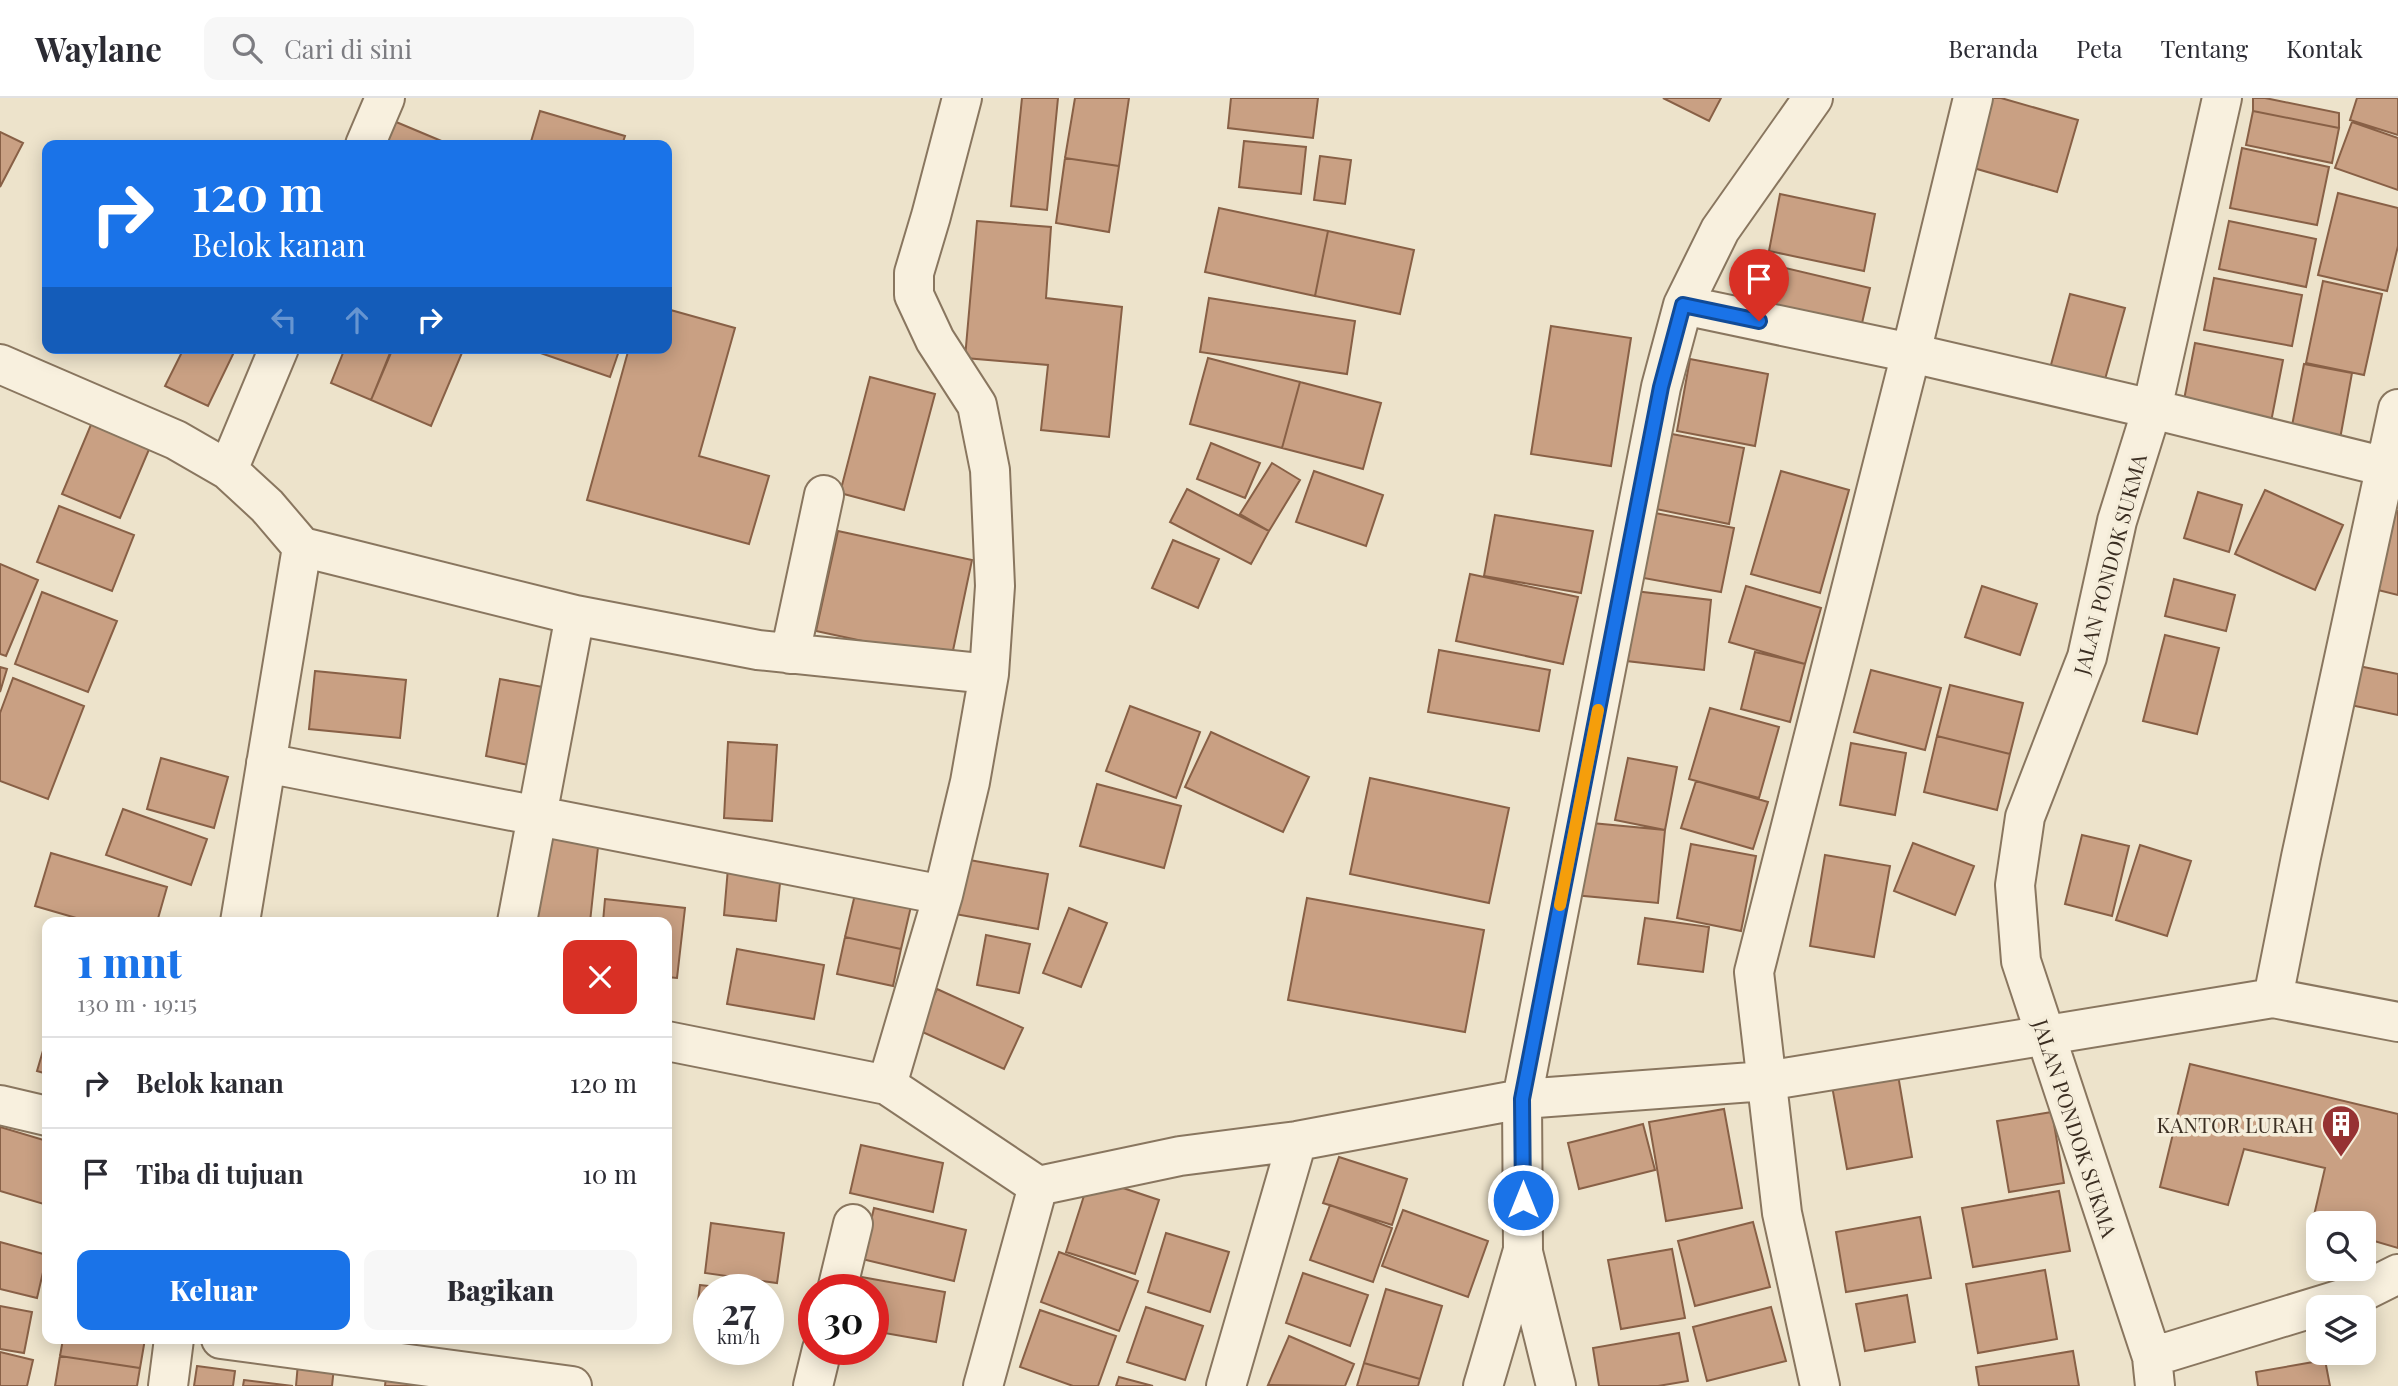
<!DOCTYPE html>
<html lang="id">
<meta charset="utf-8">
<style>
body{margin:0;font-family:"Playfair Display",serif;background:#f7f7f7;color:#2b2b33;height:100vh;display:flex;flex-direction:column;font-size:26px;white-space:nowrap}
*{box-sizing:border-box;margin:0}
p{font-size:23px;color:#7c7c81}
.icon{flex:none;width:38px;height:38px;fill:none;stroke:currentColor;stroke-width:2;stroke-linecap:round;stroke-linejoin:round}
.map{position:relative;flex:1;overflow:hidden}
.sheet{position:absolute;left:42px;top:819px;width:630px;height:427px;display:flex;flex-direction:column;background:#fff;border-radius:14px;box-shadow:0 4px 18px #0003}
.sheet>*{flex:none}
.guide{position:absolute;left:42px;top:42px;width:630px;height:214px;border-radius:14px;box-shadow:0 4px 18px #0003;background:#1a73e8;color:#fff;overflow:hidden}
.controls{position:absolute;left:2306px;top:1113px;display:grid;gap:14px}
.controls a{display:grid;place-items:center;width:70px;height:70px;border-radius:14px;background:#fff;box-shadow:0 4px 18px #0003;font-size:35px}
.speed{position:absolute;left:693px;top:1176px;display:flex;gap:14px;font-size:35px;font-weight:700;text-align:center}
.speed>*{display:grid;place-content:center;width:91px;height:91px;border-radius:50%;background:#fff;box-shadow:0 4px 18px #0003;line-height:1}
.speed small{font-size:18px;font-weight:400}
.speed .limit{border:10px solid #d22;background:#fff;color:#111}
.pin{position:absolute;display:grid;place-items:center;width:60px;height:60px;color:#fff;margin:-72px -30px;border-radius:50% 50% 50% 0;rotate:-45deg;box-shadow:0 0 7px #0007}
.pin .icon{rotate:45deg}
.me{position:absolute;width:77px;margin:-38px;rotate:0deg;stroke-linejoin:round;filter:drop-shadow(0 0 5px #0008)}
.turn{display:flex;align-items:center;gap:24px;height:147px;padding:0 35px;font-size:32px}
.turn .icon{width:91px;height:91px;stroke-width:2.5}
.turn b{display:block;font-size:49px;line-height:60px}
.lanes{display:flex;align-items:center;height:66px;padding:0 35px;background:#0003;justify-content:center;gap:35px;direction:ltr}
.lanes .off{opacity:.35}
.round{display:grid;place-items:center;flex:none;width:74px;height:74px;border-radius:14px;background:#f7f7f7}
.overview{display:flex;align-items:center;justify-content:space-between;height:119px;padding:0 35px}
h1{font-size:42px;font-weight:800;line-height:52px;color:#1a73e8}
.action{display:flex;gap:14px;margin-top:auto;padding:14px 35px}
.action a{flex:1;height:80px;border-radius:14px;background:#1a73e8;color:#fff;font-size:28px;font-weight:800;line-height:80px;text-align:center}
.action a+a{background:#f7f7f7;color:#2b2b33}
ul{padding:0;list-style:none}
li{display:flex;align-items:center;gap:21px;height:91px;padding:0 35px;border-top:2px solid #e1e1e2}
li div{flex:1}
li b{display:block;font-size:26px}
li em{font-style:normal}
header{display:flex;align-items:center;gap:42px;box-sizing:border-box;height:98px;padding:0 35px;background:#fff;border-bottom:2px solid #e1e1e2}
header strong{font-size:33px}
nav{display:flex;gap:38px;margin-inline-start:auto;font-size:24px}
.search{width:490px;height:63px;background:#f7f7f7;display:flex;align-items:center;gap:18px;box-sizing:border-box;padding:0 24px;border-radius:14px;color:#7c7c81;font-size:26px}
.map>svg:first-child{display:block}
.building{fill:#c9a083;stroke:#886046;stroke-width:2}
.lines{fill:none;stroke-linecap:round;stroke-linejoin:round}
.minor-casing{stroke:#89765f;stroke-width:42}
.minor{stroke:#f8f0de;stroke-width:38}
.route-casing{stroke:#114b97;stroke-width:18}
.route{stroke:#1a73e8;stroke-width:12}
.slow{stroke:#f59e0b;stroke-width:12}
.labels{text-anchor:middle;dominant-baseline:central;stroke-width:7;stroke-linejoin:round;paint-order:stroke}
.street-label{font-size:21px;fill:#3b2e22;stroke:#f5edda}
.poi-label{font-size:21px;fill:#3b2e22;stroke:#f5edda;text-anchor:end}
</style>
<header>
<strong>Waylane</strong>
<div class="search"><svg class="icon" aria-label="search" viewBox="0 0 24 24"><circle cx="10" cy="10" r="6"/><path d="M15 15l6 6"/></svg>Cari di sini</div>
<nav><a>Beranda</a><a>Peta</a><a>Tentang</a><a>Kontak</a></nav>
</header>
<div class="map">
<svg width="2398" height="1288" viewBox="0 0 2398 1288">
<rect width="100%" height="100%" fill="#ede3cb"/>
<path class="building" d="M1022,0H1058L1047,112L1011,108Z
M1075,0H1129L1119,68L1065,60Z
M1231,0H1318L1313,40L1228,30Z
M1663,0H1721L1709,23Z
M1991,0H2001L2078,22L2057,94L1970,69Z
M2253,0H2265L2339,15V30L2253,13Z
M2357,0H2398V37L2350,22Z
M540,13L625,38L622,47H530Z
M2253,13L2339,30L2332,65L2246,47Z
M389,21L451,47H378Z
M2352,24L2398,40V92L2335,70Z
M0,34L23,45L0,89Z
M1244,43L1306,49L1301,96L1239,89Z
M2242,50L2329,69L2317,127L2230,110Z
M1320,58L1351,62L1345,106L1314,102Z
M1065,60L1119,68L1109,134L1056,125Z
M2338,95L2398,110V148L2387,193L2318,177Z
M1780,96L1875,116L1864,173L1769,153Z
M1219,110L1328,133L1315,198L1205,174Z
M977,123L1051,129L1046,200L1122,209L1109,339L1041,332L1048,267L965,260Z
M2229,123L2316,141L2306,189L2219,171Z
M1328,133L1414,152L1400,216L1315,198Z
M1777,168L1870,190L1860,234L1766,212Z
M2214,180L2302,197L2292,248L2204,232Z
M2323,183L2382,196L2364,277L2306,265Z
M2070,196L2125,210L2102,292L2048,278Z
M1209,200L1355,223L1347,276L1200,254Z
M667,211L735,230L699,358L769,378L749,446L587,402L629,250H667Z
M1551,228L1631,240L1611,368L1531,356Z
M2195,245L2283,262L2270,329L2182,312Z
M184,250H236L208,308L165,288Z
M345,250H392L371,302L331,285Z
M393,250H464L431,328L371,302Z
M526,250H620L610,279Z
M1208,260L1300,284L1282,350L1190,326Z
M1690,261L1768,276L1755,348L1677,333Z
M2304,266L2352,275L2338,352L2289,343Z
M870,279L935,296L904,412L840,395Z
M1300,284L1381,305L1363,371L1282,350Z
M95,317L153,342L120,420L62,396Z
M1672,336L1744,350L1729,426L1656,411Z
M1211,345L1260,365L1245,400L1197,381Z
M1272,365L1300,382L1269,433L1240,416Z
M1314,373L1383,397L1366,448L1296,424Z
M1781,373L1849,392L1820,495L1751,476Z
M1187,391L1269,433L1251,466L1170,424Z
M2265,392L2343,427L2315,492L2235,456Z
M2198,394L2242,407L2229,454L2184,440Z
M59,408L134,437L112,493L37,464Z
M2391,411L2398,413V497L2370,490Z
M1650,414L1734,430L1721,494L1638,479Z
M1495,417L1593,433L1581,495L1484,478Z
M838,433L972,462L951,562L816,533Z
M1173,442L1219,461L1198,510L1152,490Z
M0,466L38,482L6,558L0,556Z
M1470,476L1578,499L1563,566L1456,543Z
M2174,481L2235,497L2226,533L2165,518Z
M1746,488L1821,510L1805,566L1729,544Z
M1982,488L2037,506L2020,557L1965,539Z
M1626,492L1711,502L1704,572L1618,562Z
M42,494L117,523L88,594L15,566Z
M2165,537L2219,550L2197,636L2143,623Z
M1439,552L1550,572L1539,633L1428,614Z
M1755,554L1805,566L1790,624L1741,611Z
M2349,566L2398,576V617L2341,605Z
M0,569L7,571L0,594Z
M1871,572L1941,590L1925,652L1854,634Z
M315,573L406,582L400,640L309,631Z
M13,580L84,608L48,701L0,683V615Z
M500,581L548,590L533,668L486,658Z
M1950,587L2023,605L2010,656L1937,638Z
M1130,608L1200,634L1176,700L1106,673Z
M1710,610L1779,629L1759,700L1689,681Z
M1211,634L1309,679L1283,734L1185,689Z
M1937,638L2010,656L1997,712L1924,694Z
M728,644L777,647L772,723L724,720Z
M1851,645L1906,655L1895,717L1840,707Z
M161,660L228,679L214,730L147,711Z
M1628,660L1677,669L1665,732L1615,722Z
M1370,680L1509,710L1489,805L1350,776Z
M1696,683L1768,704L1753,751L1681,730Z
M1097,686L1181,708L1164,770L1080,748Z
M123,711L207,741L191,787L106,757Z
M1581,724L1665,732L1658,805L1574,797Z
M545,735L599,740L590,824L536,823Z
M2082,737L2129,748L2112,818L2065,806Z
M1913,745L1974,768L1955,817L1894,793Z
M1691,746L1756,758L1741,833L1677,820Z
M2140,747L2191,763L2167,838L2116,822Z
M51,755L167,789L157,824H90L35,808Z
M1825,757L1890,768L1874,859L1810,848Z
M964,761L1048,776L1038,831L955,816Z
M728,770L781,776L776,823L724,817Z
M856,792L912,804L901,851L845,839Z
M1307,800L1484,832L1465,934L1288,902Z
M605,801L685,810L677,880L667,879V824H603Z
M1069,810L1107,825L1081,889L1043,875Z
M1645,820L1709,829L1703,874L1638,866Z
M986,837L1030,846L1019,895L977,887Z
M845,839L901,851L893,888L837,876Z
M737,851L824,867L814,921L727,906Z
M937,891L1023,930L1004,971L918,932Z
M47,939V976L37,973Z
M2190,966L2398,1016V1150L2364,1140V1125H2319V1128L2312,1126L2325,1070L2244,1051L2228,1107L2160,1089Z
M1898,977L1912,1059L1847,1071L1832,988Z
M1724,1011L1742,1110L1666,1123L1649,1024Z
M2052,1014L2064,1085L2009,1094L1997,1023Z
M1643,1026L1655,1072L1579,1091L1568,1045Z
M0,1029L47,1043V1107L0,1093Z
M861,1047L943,1065L933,1114L850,1095Z
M1339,1059L1407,1081L1392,1127L1323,1105Z
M1090,1079L1159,1102L1135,1176L1066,1154Z
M2059,1093L2070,1153L1973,1169L1962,1110Z
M1330,1107L1392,1130L1373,1184L1310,1162Z
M874,1110L966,1132L954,1183L862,1161Z
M1403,1112L1488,1143L1468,1199L1382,1168Z
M1920,1119L1931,1180L1846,1194L1836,1134Z
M1753,1124L1770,1189L1695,1208L1678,1143Z
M711,1125L784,1135L777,1185L705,1175Z
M1166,1135L1229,1154L1210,1214L1148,1194Z
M0,1144L47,1157L37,1200L0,1191Z
M1672,1151L1685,1220L1621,1231L1608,1162Z
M1059,1154L1138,1183L1119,1233L1041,1204Z
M2045,1172L2057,1241L1978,1255L1966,1186Z
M1303,1175L1368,1197L1350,1248L1286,1225Z
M856,1178L945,1194L936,1244L873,1233V1192H853Z
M700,1187L744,1192H709V1228L695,1227Z
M1386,1191L1442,1208L1420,1281L1364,1265Z
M1907,1197L1915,1244L1865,1253L1856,1206Z
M0,1208L32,1214L24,1255L0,1251Z
M1146,1209L1203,1228L1185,1282L1127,1264Z
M1771,1209L1786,1263L1707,1283L1693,1229Z
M1040,1212L1116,1238L1098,1288H1073L1020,1269Z
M1679,1235L1688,1283L1658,1288H1599L1593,1250Z
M1289,1238L1354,1266L1345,1288L1268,1287Z
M63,1241H145L140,1270L60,1258Z
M2073,1253L2079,1288H1979L1976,1269Z
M0,1254L33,1262L27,1288H0Z
M60,1258L140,1270L137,1288H55Z
M2325,1262L2330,1288H2258L2256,1274Z
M298,1265L334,1269L332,1288H296Z
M1364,1265L1420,1281L1418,1288H1357Z
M197,1268L235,1273L233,1288H194Z
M386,1279L434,1288H385Z
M1119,1279L1153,1288H1116Z
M244,1282L293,1288H243Z"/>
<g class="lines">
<g class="minor-casing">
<path id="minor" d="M365,47L385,0
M1683,207L1720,132L1813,0
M0,266L176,342L228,372L267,408L302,449L240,824
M228,372L279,250
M302,449L575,517L758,552L989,576
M790,556L824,397
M266,665L943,797
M517,824L575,517
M2273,900L2301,759L2398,311
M667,943L887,987L1038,1088L1180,1058L1297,1043L1522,1001L1766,983L2273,900L2398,924
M887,987L943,797L970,684L989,576L995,488L990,372L977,307L935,242L914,197V175L931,118L962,0
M0,1007L47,1018
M1523,1154L1556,1288
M837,1192L853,1126
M221,1241L572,1288
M2152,1259L2358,1196L2398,1176
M168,1288L174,1241
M813,1288L822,1251
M983,1288L1038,1088
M1226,1288L1297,1043
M1483,1288L1523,1152L1522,1001L1661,289L1683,207L1911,255L2152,311L2398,372
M1820,1288L1782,1115L1754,874L1911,255L1973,0
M2155,1288L2152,1259L2021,863L2015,787L2025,719L2087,559L2117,423L2152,311L2222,0"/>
</g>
<use href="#minor" class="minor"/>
</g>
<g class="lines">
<g class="route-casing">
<path id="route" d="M1523,1102L1522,1001L1661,289L1683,207L1759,223"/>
</g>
<use href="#route" class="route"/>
<path class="slow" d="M1560,807L1598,612"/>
</g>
<defs>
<g id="building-pin" transform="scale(2.0125)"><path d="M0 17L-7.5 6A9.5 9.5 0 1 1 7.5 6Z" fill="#963233" stroke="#f5edda"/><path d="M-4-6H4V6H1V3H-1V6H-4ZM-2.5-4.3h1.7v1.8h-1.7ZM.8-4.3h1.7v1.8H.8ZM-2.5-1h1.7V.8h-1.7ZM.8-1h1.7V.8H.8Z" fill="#fff"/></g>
</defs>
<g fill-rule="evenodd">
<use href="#building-pin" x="2341" y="1026"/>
</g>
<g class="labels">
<g class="street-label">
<text transform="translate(2109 466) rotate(-75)">JALAN PONDOK SUKMA</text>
<text transform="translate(2076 1030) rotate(72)">JALAN PONDOK SUKMA</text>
</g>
<g class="poi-label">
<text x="2314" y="1026">KANTOR LURAH</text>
</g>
</g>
</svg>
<div class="controls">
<a><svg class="icon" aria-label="search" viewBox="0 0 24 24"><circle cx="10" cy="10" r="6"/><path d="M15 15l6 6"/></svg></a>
<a><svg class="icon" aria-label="layers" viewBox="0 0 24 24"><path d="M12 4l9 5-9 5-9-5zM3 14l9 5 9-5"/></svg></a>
</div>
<div class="speed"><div>27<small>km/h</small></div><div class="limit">30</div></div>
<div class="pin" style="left:1759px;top:223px;background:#d93025"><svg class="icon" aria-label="arrive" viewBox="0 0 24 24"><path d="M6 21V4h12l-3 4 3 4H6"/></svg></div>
<svg class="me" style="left:1523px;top:1102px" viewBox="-20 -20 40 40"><circle r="17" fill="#1a73e8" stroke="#fff" stroke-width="3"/><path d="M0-11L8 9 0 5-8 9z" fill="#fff"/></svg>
<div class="guide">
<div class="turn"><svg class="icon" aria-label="right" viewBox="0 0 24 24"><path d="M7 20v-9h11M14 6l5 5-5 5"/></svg><div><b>120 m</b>Belok kanan</div></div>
<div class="lanes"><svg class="icon off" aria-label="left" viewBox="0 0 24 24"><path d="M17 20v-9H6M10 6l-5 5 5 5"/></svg><svg class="icon off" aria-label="ahead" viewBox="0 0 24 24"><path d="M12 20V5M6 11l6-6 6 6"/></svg><svg class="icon" aria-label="right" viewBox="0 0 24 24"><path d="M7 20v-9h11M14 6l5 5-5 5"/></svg></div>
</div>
<section class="sheet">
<div class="overview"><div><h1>1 mnt</h1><p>130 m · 19:15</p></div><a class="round" style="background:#d93025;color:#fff"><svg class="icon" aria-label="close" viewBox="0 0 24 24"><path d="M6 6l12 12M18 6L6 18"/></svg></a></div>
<ul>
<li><svg class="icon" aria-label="right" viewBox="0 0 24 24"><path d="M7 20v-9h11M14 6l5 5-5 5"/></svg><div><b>Belok kanan</b></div><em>120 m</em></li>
<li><svg class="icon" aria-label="arrive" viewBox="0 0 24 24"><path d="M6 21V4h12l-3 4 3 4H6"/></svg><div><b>Tiba di tujuan</b></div><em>10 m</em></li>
</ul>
<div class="action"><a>Keluar</a><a>Bagikan</a></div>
</section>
</div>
